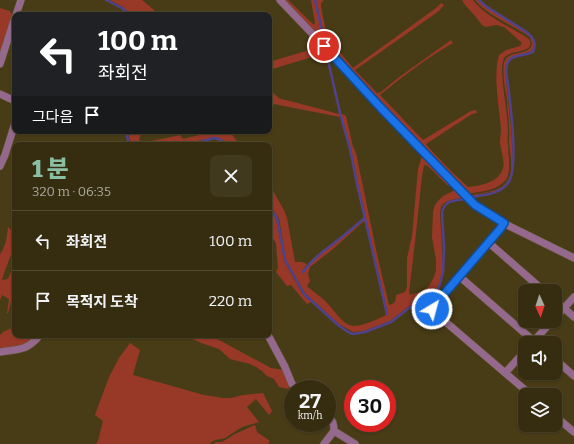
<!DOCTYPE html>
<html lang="ko">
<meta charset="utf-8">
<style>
body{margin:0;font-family:Bitter,"Noto Sans KR",serif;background:#41391e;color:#f1f3f6;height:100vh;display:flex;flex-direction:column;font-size:15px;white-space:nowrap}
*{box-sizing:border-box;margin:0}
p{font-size:13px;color:#aaa89f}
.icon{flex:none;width:22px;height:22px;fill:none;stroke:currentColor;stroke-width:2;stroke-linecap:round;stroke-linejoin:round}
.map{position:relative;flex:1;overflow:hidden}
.side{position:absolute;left:12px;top:142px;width:260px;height:196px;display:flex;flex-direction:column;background:#362d10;border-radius:8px;box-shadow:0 1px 3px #0004,0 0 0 1px #504930}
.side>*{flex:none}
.hud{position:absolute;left:12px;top:12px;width:260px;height:122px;border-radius:8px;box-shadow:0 1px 3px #0004,0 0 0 1px #504930;background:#202124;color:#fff;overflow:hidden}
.needle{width:26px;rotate:177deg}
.tools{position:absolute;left:518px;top:284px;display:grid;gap:8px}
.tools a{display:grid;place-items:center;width:44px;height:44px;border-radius:8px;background:#362d10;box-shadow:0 1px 3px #0004,0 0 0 1px #504930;font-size:20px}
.speed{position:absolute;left:284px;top:380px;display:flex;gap:8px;font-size:20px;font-weight:700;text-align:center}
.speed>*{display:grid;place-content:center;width:52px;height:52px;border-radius:50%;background:#362d10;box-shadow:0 1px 3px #0004,0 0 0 1px #504930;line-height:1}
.speed small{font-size:10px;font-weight:400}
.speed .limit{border:6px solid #d22;background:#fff;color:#111}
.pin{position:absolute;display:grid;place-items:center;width:34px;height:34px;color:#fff;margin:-17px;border:2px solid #fff;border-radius:50%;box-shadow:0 1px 4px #0007}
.me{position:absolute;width:44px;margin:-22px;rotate:37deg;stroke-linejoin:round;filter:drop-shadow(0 0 3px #0008)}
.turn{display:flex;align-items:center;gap:14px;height:84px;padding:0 20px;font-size:18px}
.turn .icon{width:52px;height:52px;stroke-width:2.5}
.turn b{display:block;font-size:28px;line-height:34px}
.then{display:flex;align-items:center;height:38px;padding:0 20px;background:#0003;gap:8px;font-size:15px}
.round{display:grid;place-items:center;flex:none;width:42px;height:42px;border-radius:8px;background:#41391e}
.headline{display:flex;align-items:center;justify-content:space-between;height:68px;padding:0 20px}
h1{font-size:24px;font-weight:800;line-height:30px;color:#8abfa5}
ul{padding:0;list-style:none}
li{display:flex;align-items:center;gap:12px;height:60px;padding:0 20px;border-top:1px solid #504930}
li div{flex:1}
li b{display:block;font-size:15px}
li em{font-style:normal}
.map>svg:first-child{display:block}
.green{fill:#983928;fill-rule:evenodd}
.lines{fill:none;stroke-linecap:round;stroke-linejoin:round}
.stream{stroke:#50428c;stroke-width:2.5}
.minor-casing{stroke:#655a38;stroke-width:8}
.minor{stroke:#94698d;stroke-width:7}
.route-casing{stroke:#114b97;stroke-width:10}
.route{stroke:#1a73e8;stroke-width:7}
</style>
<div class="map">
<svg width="574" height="444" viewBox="0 0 574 444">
<rect width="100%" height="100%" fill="#483c16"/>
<path class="green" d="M110,0H142L154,10L157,15H132L123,7Z
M284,0H288L314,25L315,23L311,0H314L323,38L321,39Z
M316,0H324L321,3V7L325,27L329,39L353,68L436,8L441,3L444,5L439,11L355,70L377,93L381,92L398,78L451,40L453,43C427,58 403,76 380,95L423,140L471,111L476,110L477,113L472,114L426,144L430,149L452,172L468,187C480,186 500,182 503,168C505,160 501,151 500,143C500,138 501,133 501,128C499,107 493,75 499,55L506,50L520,46L522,43L504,27L496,25L486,27L482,25L475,16L465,5L462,0H473C486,17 511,27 529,39C537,54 510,49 504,58C502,63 502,68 502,73C503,92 507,110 508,129C508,134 507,139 508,144C508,154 511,165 508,175C508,177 506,180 504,182C495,191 478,192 466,194L323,41L325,38Z
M475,0H478L487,7L525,31L533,39L534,45L532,51L511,58L508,61L506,65L505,71L511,129L513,160L512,171L510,179L504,186L497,191L470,196L471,195C481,193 495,192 503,186C516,175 510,157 509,142C509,137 510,132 509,127C509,118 507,109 507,100C505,88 502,74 504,63C508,48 528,58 532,44L530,37C514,26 487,15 475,0Z
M0,8L10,11L13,17L0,55Z
M314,44H318L326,56L322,54L269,70V62L306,51Z
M269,83C271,91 277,100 286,100L339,114L340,117L274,104L272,109L269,107Z
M340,113L346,116L353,147L356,153L377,254L389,305C395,304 396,301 396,295L405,292L407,287V258L412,236L418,169L422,156L406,136L465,197L451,200L444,203L441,207L440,213L442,248V272L438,287L433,295L428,298L408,307L390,321L364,331L353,332L339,324L305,293L286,260L279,218L269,205V184L284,210L287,218L295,262H302L307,264L302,271V272C313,259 325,251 338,241C347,234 356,227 365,219V222H363L333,249L310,267L308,274L310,281L307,286C313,292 322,297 328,304C334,310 339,319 347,324C357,330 378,319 388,314L358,184L351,148ZM424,165L428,166L447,185L452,187L455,190L443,196L438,201L435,205L433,212L432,237L436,260V270L434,277L429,286L423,291L410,295L409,293L416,233L422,176Z
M129,131H142L139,140L141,142C154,141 167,138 180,135L183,139L215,131H220L224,134L230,132L240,145H228L226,142L219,138L214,137L182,145H132L129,137Z
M269,209L276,219L284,261L303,295L311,302L307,304L291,285L287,286L276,272L278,268L276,243L269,233Z
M8,227L15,234C15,250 6,265 2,280L8,279L12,269L15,267V303L11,301L8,313H7L9,299L2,295L0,300V254C6,247 7,236 8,227Z
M15,308V335H32L33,340L27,345L0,350V335L3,332L12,328Z
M183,335H210L271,368L284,370L291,384L288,389L279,387L274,379L267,376L262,371L256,367L250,364L230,359L219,349L204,344Z
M130,343L140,350L133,375L204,395L223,398H231L243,395L263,393L272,411L269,415L256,399L247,407L259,422L242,427L225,438L221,439L215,440L209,444H96L98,441L103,421L95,415L109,377L119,358Z
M255,425L257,432L270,441L268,444H213L216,442H222L235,434Z"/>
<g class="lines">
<path class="stream" d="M106,0L122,8L130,15
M315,0L324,39
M323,49L327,56L341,117L350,149L357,184L387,314
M128,131L127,137L130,145
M189,145L214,138L219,139L227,145
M472,197C484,195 500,194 508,183C520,168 509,92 506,71C507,52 519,58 533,52C537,42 533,37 525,31L487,7L479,0
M269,207L277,218L285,260L304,294L338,325L348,332L353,334L365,332L391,322L409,308L429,299L434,296L436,292L439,287L443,272L444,248L442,213C444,200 454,201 465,199
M303,272C312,259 325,250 338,240C347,233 356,225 365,218"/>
<g class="minor-casing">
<path id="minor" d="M280,0L324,46L380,107L441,171L475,205L503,223L574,258
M16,15L21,0
M0,64L15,17
M0,94L15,101
M0,166L5,155L15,123
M503,223L500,229L433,307L432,309L434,312L531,395
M488,242L544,291
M459,276L536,343
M555,300L574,317
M555,318L574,297
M268,335L285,367L292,384L297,389
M532,343L552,321
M0,352C19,349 27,351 40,335
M555,359L574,376
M506,372L525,351
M327,415C333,420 334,424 334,431
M555,416L574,432
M324,444L334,431L355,444"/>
</g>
<use href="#minor" class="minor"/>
</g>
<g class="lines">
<g class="route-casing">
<path id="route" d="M324,46L380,107L470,200L475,205L504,223L500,229L433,307L432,309"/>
</g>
<use href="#route" class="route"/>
</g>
</svg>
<div class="tools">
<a><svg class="needle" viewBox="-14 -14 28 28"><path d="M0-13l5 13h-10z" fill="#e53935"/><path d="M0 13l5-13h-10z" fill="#aaa89f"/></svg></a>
<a><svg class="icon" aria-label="sound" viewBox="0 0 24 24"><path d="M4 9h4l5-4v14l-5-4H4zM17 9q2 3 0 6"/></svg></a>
<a><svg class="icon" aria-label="layers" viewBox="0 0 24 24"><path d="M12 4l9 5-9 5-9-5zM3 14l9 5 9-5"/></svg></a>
</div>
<div class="speed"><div>27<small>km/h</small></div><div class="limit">30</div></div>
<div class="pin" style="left:324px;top:46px;background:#d93025"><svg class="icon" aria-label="arrive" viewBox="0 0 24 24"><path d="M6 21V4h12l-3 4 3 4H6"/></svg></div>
<svg class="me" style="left:432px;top:309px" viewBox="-20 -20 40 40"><circle r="17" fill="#1a73e8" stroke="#fff" stroke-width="3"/><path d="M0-11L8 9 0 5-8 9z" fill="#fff"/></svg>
<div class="hud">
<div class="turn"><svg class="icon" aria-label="left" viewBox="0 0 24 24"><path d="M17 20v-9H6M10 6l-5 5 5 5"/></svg><div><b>100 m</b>좌회전</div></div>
<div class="then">그다음<svg class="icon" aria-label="arrive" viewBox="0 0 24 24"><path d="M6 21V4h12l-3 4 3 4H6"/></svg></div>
</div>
<section class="side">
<div class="headline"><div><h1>1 분</h1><p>320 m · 06:35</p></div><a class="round"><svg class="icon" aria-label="close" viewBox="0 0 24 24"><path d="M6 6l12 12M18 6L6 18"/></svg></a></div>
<ul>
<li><svg class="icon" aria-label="left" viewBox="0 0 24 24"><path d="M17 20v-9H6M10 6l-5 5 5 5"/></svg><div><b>좌회전</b></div><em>100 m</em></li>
<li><svg class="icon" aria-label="arrive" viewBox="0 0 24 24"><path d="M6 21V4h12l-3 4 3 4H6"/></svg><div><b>목적지 도착</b></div><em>220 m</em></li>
</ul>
</section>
</div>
